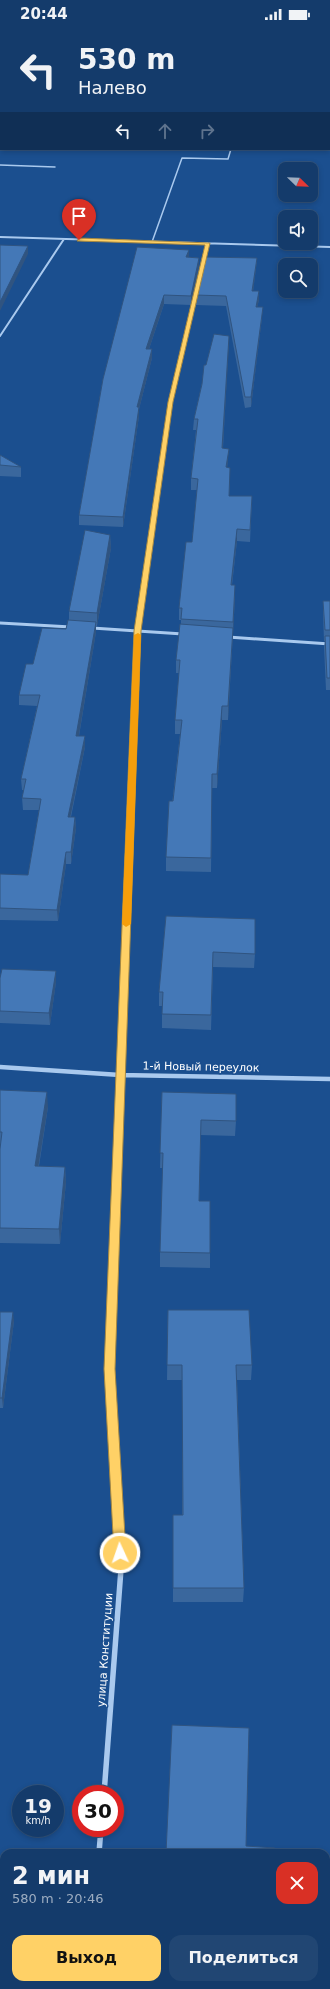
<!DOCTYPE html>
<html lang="ru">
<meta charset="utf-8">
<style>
body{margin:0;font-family:"DejaVu Sans",sans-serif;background:#214673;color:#f1f3f6;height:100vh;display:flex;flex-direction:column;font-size:15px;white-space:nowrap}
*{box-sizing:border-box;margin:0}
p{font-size:13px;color:#9dadc1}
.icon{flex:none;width:22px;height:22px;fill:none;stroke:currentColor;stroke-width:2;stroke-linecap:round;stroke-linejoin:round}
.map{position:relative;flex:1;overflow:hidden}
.panel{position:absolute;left:0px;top:1821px;width:330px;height:140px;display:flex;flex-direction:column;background:#143b6b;border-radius:12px 12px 0 0;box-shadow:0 2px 6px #0003,0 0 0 1px #33557e}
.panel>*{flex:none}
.guide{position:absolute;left:0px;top:0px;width:330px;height:122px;box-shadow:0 2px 6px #0003,0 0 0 1px #33557e;background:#143b6b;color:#f1f3f6;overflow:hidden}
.needle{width:26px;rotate:113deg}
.controls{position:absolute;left:278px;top:134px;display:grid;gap:8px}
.controls a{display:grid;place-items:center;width:40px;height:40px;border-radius:8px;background:#143b6b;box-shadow:0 2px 6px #0003,0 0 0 1px #33557e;font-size:20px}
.speed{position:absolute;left:12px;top:1757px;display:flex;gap:8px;font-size:20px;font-weight:700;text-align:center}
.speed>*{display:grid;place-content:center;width:52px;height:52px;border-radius:50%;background:#143b6b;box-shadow:0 2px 6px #0003,0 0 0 1px #33557e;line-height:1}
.speed small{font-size:10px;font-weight:400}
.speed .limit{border:6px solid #d22;background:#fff;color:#111}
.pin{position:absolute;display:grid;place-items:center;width:34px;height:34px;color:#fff;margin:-41px -17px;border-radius:50% 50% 50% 0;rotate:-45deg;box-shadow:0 0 4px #0007}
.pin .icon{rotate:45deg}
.me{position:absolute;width:44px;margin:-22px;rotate:357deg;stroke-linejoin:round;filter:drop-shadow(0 0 3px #0008)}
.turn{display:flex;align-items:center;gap:14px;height:84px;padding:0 12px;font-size:18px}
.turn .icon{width:52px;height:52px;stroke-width:2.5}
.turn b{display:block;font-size:28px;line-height:34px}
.lanes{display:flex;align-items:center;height:38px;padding:0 12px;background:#0003;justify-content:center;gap:20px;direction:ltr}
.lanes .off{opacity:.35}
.round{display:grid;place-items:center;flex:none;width:42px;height:42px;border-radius:12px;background:#214673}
.summary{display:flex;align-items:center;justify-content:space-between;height:68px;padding:0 12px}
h1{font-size:24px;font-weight:700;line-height:30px}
.action{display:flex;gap:8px;margin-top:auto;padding:8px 12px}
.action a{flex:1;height:46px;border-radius:12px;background:#ffd166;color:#111;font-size:16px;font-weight:700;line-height:46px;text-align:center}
.action a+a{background:#214673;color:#f1f3f6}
.status{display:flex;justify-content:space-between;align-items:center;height:28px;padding:0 20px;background:#143b6b;direction:ltr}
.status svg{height:11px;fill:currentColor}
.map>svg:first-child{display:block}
.green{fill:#2e69ad}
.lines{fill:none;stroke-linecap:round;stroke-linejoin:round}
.lane{stroke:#a9c9ee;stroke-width:1.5}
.street-far4{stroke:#a9c9ee;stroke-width:2}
.street-far3{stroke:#a9c9ee;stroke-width:3}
.street-far2{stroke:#a9c9ee;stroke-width:3.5}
.street-far1{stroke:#a9c9ee;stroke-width:4.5}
.street{stroke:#a9c9ee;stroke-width:5.5}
.rail{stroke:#fff;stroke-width:1.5;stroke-dasharray:3 1.5;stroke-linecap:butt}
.wall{fill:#3a679d}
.shaded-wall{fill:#305480}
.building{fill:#4478b7;stroke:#305480}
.route{fill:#ffd166;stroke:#a68842}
.slow{fill:#f59e0b}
.labels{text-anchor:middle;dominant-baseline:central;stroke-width:3;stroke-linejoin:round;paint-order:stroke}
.street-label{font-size:11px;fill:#fff;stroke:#1b4f8f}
</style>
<div class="status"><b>20:44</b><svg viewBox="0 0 49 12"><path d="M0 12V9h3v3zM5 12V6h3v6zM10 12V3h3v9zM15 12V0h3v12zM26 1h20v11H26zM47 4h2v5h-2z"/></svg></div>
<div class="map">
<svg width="330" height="1961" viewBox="0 0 330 1961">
<rect width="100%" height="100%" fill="#1b4f8f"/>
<path class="green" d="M0,0H330V67L329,1Z"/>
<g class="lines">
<path class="lane" d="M0,137L55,139
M152,214L182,130L228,131L231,121"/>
<path class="street-far4" d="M0,209L330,219
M0,308L64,211
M171,376L207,215"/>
<path class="street-far3" d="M0,595L71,599
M92,600L183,606
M228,609L330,616
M136,643L138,603L171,375"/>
<path class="street-far2" d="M123,983L136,642"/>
<path class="street-far1" d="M0,1039L120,1047L330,1051
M113,1414L109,1341L123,982"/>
<path class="street" d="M104,1766L121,1541L113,1413
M99,1825L101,1800
M88,1961L89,1957"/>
<path class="rail" d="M328,0L330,1"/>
</g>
<path class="wall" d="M46,0H78V1Z
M189,222V229L199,230V238L191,277L164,276L149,321H152V330L139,381V388L123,499L79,497V487L103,351Z
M257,230L256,240L253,263L259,272L257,279L262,289L251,379L245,380L226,278L196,277V267Z
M229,308L223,420L228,432L227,439L230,440L229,468H252L250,514L237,513L232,557L235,569L228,692H222L217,760H212L211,844L166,843V829L180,706H175V692L179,645H176V632L181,596V592H179V580L192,514L197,462H191V450L196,402H193L194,391L206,337Z
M0,427L21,439V449L0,448Z
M110,507L111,520L97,598H96V604L79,708H85V719L71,789H75L76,800L71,836H66L58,893L0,892V846L28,847L39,782H23L22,770L24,762H22L21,751L37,678L19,677V667L33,636L66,601L69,592V583Z
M323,573H330V662H326L324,619L325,613H324L323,584Z
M166,888L255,926L254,940L213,939L211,1002L162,1000V978H159V964Z
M0,950L56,954L50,997L0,995Z
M0,1062L48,1079L39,1138L65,1139L66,1154L60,1216L0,1215Z
M162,1064L236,1093L235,1108L200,1107L199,1173L210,1225V1240L160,1239V1224L163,1140H160Z
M168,1282L252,1337L251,1352H237L244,1560L243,1574H173V1487H182V1352H167Z
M0,1284L14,1293L3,1380H0Z"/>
<path class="shaded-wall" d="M34,0H40L39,1H33Z
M1,51V60L0,62V52Z
M1,97V108L0,109V99Z
M28,218V226L0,283V274Z
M189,222V230L186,229Z
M199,230V238L191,277V268Z
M257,230L256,240L252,272V263Z
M259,263V272L255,289L256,279Z
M164,267V276L146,330V321Z
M263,279L262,289L251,379V369Z
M229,308V319L222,432V420Z
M152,321V330L139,381V388L123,499V489L137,379Z
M229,421L228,432L226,451V439Z
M237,501V513L230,569L231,557Z
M110,507L111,520L97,598V585Z
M235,557V569L233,607V594Z
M96,594V604L77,719L76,708Z
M233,600L232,613L228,692V678Z
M222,678V692L217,760V746Z
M85,708V719L68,800V789Z
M75,789L76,800L71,836V824Z
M66,824V836L58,893L57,882Z
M56,943V954L50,997L49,985Z
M47,1064L48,1079L36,1153L35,1138Z
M65,1139L66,1154L60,1216L59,1201Z
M13,1284L14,1293L3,1380L2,1370Z"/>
<path class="building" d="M0,0H34L33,1H1V51L0,52Z
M0,62H1V97L0,99Z
M0,217L28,218L0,274Z
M137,219L189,222L186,229L199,230L191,268L164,267L146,321H152L137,379H139L123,489L79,487L103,351Z
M205,229L257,230L252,263H259L256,279H263L251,369H245L226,268L196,267Z
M214,306L229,308L222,420L229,421L226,439L230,440L229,468H252L250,502L237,501L231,557H235L233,594L181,591L182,580H179L186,514H192L198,451L191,450L198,391H194L202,356L204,337H206Z
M0,427L21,439L0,437Z
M85,502L110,507L97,585L69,583Z
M323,573H330V602H325Z
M68,592L96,594L76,708H85L68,789H75L71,824H66L57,882L0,880V846L28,847L41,771L22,770L26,751H21L40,667H19L26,636H33L42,600L66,601Z
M180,596L233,600L228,678H222L217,746H212L211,830L166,829L169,773H173L182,692H175L180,632H176Z
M325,608H330V650H327Z
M166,888L255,891V926L213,924L211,987L162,986L163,964H159Z
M2,941L56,943L49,985L0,983V950Z
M0,1062L47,1064L35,1138L65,1139L59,1201L0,1200V1121L2,1104H0Z
M162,1064L236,1066V1093L201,1092L199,1173H210V1225L160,1224L163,1125H160Z
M168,1282H249L252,1337H236L244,1560H173V1487H183L182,1337H167Z
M0,1284H13L2,1370H0Z
M172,1697L249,1700L246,1818L275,1820V1825H166Z"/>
<path class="route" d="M79,210L210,215L173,374L141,603L115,1341L126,1525L125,1529L120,1531L116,1529L114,1525L104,1341L134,603L168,374L205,217L77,213Z"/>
<path class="slow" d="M138,605L141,607L131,896L126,899L122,896L134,607Z"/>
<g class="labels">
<g class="street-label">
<text transform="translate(201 1039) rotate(1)">1-й Новый переулок</text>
<text transform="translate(105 1622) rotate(-86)">улица Конституции</text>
</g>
</g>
</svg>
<div class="controls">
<a><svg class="needle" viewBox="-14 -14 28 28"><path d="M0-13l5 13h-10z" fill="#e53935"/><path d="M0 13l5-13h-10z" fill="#9dadc1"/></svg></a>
<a><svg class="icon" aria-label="sound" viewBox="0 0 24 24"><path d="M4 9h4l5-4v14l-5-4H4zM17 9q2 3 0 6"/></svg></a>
<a><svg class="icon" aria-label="search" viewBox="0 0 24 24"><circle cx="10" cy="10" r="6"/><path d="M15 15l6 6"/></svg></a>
</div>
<div class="speed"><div>19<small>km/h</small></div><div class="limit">30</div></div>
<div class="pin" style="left:79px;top:212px;background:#d93025"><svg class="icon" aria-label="arrive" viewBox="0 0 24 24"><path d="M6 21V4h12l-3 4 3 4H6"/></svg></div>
<svg class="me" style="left:120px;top:1525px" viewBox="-20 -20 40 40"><circle r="17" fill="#ffd166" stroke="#fff" stroke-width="3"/><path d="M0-11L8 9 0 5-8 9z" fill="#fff"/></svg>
<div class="guide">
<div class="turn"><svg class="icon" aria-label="left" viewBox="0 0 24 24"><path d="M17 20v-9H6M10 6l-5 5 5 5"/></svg><div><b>530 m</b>Налево</div></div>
<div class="lanes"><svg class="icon" aria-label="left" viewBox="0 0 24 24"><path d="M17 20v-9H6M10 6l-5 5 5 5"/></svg><svg class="icon off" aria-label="ahead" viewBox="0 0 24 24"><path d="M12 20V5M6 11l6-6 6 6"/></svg><svg class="icon off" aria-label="right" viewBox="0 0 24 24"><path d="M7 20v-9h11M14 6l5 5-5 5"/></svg></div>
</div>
<section class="panel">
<div class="summary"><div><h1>2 мин</h1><p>580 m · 20:46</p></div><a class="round" style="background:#d93025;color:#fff"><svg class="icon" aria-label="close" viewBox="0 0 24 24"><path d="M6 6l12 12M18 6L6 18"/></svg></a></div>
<div class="action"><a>Выход</a><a>Поделиться</a></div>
</section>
</div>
